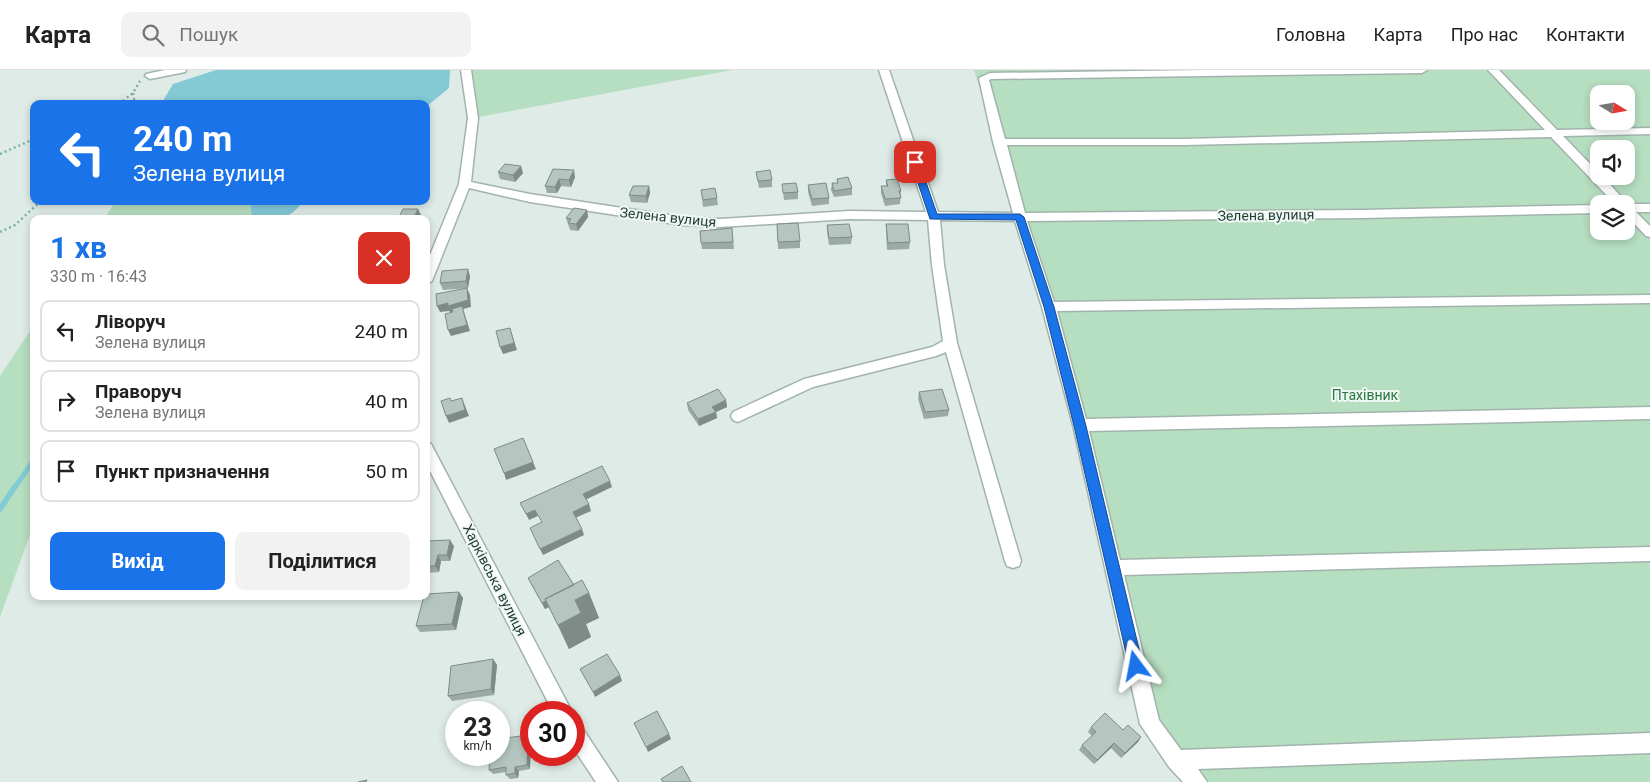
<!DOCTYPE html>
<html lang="uk">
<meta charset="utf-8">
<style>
body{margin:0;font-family:Roboto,sans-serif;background:#f2f2f2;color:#222;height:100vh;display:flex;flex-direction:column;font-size:19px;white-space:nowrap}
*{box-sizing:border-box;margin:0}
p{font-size:16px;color:#767676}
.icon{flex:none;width:28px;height:28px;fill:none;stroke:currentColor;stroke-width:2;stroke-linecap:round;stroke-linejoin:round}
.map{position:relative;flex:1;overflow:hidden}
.drawer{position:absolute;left:30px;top:145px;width:400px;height:385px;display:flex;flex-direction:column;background:#fff;border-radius:10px;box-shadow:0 2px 8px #0003}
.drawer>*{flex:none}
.guide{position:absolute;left:30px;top:30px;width:400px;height:105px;border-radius:10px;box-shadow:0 2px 8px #0003;background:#1a73e8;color:#fff;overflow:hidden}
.needle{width:32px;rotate:101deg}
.controls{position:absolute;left:1590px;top:15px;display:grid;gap:10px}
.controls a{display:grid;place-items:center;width:45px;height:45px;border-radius:10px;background:#fff;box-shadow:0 2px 8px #0003;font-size:25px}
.speed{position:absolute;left:445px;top:631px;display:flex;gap:10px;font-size:25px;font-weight:700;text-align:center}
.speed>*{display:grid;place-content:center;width:65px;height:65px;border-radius:50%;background:#fff;box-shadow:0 2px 8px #0003;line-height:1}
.speed small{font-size:12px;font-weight:400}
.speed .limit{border:8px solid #d22;background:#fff;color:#111}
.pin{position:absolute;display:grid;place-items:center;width:42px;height:42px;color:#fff;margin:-21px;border-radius:10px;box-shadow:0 2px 8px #0006}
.me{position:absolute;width:55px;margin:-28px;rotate:347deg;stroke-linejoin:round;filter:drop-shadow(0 0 4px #0008)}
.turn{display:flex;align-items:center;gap:18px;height:105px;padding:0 20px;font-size:22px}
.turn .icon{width:65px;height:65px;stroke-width:2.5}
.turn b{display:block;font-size:35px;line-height:42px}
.round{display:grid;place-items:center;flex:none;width:52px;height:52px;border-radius:10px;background:#f2f2f2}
.summary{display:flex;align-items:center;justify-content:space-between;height:85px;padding:0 20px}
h1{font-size:30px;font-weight:700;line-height:38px;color:#1a73e8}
.cta{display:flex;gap:10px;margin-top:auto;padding:10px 20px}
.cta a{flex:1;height:58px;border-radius:10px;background:#1a73e8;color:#fff;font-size:20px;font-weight:700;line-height:58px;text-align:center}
.cta a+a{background:#f2f2f2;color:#222}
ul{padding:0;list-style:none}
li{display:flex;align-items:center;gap:15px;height:62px;margin:0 10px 8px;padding:0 10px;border:2px solid #e0e0e0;border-radius:10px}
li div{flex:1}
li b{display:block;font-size:19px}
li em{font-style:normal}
header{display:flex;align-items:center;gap:30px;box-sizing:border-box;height:70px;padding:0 25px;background:#fff;border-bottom:1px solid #e0e0e0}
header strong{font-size:24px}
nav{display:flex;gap:28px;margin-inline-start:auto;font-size:18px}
.search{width:350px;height:45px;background:#f2f2f2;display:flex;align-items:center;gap:12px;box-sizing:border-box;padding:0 18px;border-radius:10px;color:#767676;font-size:19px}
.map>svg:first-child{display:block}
.green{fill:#b6dec0;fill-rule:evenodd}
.water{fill:#83cad5}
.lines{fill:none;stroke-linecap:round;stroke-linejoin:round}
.stream-far1{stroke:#83cad5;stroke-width:5}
.stream{stroke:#83cad5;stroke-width:5.5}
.minor-casing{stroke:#a2b3ad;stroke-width:3}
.path{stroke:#7db1a0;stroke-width:2.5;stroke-dasharray:2 3;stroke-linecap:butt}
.minor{fill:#fff;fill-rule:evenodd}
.wall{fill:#9baaa4}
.shaded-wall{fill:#7e8b86}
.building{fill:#b4c6bf;stroke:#7e8b86}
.route{fill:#1a73e8;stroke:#114b97}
.labels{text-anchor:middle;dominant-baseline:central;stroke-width:4;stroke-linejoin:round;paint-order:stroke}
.street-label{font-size:14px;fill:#1f3c34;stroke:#f0f8f4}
.park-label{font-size:14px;fill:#277644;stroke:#f0f8f4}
</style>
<header>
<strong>Карта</strong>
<div class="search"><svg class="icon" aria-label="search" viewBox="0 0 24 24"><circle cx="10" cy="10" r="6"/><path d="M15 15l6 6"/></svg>Пошук</div>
<nav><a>Головна</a><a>Карта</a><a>Про нас</a><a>Контакти</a></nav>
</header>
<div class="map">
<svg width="1650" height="712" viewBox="0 0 1650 712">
<rect width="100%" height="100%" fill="#dfebe6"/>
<path class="green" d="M466,0H732L473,48Z
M974,0H1650V678L1176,690L1150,654L1045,224ZM1599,24H1626V51H1599ZM1599,79H1626V106H1599ZM1599,134H1626V161H1599Z
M116,131H250L252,149H104Z
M34,255V454L0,547V306Z
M1650,679V712H1199L1188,700Z"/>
<path class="water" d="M216,0H450L449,18L426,37V34H161L173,14Z
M250,131H304C285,153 279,149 252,149Z"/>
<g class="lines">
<path class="stream-far1" d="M13,420L34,390"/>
<path class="stream" d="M0,439L14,418"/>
<g class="minor-casing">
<path id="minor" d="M165,0H186L185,2L150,9L145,6L146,4Z
M461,0H471L478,48L471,112L530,124L682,147L720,149L849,141L926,142L879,0H889L938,142L1013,143L993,72L979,8L990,3L1204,0H1427L1422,3L991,9L989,10L1005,69H1184L1545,60L1488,0H1499L1557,60L1650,58V64L1563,66L1599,103V106H1602L1628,134H1650V142H1636L1650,156V167L1646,166L1626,145V134H1615L1551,67L1184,75H1007L1025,143L1362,140L1599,135V143L1362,148L1027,151L1054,232L1650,225V233L1057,241L1086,349L1650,337V349L1089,361L1120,490L1650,477V491L1124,505L1159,650L1181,680L1650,663V683L1198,699L1207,712H1183L1169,697L1140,654L1073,355L1042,237L1015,151L940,150L944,195L957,273L1021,491L1019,496L1013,498L1007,496L1005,491L946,282L936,286L813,317L738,352L733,350L731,346L733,342L804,309L932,277L943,271L932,195L928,150L849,149L720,157L682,155L530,132L469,118L432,211L426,215V195L459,114L468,48Z
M426,372L431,374L572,642H553L426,393Z
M574,654L581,656L618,712H596L574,679Z"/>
</g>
<path class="path" d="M133,23L135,34
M119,34L133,23L140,11
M0,84L34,69
M0,162L15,155L41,131"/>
<use href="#minor" class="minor"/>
</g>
<path class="wall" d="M553,99L575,107L571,117L561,116L557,123H547L545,116Z
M498,102L523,103L515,112L500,109Z
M756,102L772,110V117L759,118Z
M837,109L852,118V125L834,127L831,120L832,113H837Z
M886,110L901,121L900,134L885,136L881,123V116H886Z
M782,114L798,122V129L784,130Z
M808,115L829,128V134L812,136L808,122Z
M649,116L650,123L647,133L631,132L629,125Z
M701,120L717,128L718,135L703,137Z
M587,140L588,147L578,161L570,160L566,148Z
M777,154L800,171V178L778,179Z
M886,154L910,172L909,179L887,180L886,161Z
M827,155L852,167L851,174L829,175L827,162Z
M732,158L734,179H702L701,173Z
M470,206L468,218L443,220L440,213Z
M919,322L949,340L948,346L924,349L918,329Z
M726,330L727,337L716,342L717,348L699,356L688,340L687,333Z
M426,471L454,476L450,491H441L439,502L426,503Z
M528,508L574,515L589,523L599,548L586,554L591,567L569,579L549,537L545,539Z
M459,522L463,528L456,560L420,562L416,556Z
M493,589L497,595L494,625L452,631L448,626Z
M1091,657L1123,660L1141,667L1138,672L1121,688L1111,678L1094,694L1079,680L1082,675L1092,666L1088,662Z
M528,665L531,669L530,699L519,701L518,708L510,709L506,705V702L493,704L489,700L499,685Z"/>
<path class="shaded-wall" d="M521,96L523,103L515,112L513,105Z
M574,100L575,107L571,117L569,110Z
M559,109L561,116L557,123L555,117Z
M649,116L650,123L647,133L646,126Z
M418,139L421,145L419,149H413Z
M587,140L588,147L578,161L576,154Z
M468,199L470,206L468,218L466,211Z
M467,218L470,225L471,237L463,239L470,261L451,266L448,260L451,243L449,241L440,242L437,236Z
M510,258L517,280L503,284L500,277Z
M462,328L469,346L449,353L446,346Z
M726,330L727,337L716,342L717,348L699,356L698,349L712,337Z
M533,392L536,399L506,410L504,403Z
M610,411L612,417L585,430L583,424Z
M589,434L591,441L575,448L573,442Z
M535,440L538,446L529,450L526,444Z
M582,459L584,465L543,485L540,479Z
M450,470L454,476L450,491L447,485Z
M438,485L441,491L439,502L435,496Z
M459,522L463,528L456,560L452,554Z
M589,523L599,548L586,554L591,567L569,579L558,555L575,530Z
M546,531L549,537L545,539L542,533Z
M493,589L497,595L494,625L491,619Z
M620,605L622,611L595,627L593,622Z
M669,664L671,669L648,682L646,677Z
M528,665L531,669L530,699L527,695Z
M1141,667L1138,672L1121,688L1125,683Z
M1114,673L1111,678L1094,694L1097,690Z
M515,697L519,701L518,708L515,703Z"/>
<path class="building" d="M505,94L521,96L513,105L498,102Z
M553,99L574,100L569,110L559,109L555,117L545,116Z
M770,100L772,110L758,111L756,102Z
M848,107L852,118L834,121L832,113H838L837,109Z
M897,109L901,121H899L901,128L885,129L881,116H888L886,110Z
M796,113L798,122L783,123L782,114Z
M826,113L829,128L812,129L808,115Z
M633,116H649L646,126L629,125Z
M715,118L717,128L703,130L701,120Z
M574,138L587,140L576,154L568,153L571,149L566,148Z
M403,139H418L413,149H398Z
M798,153L800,171L778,172L777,154Z
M849,154L852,167L829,168L827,155Z
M886,154H908L910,172L888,173Z
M732,158L733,172L701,173L700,161Z
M468,199L466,211L440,213L442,201Z
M467,218L468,230L448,236V233L437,236L436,224Z
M462,236L467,255L448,260L445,244L453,242L452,239Z
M510,258L514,273L500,277L496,261Z
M718,319L726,330L712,337L716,342L698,349L687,333Z
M942,319L949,340L925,342L919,322Z
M450,328L451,331L462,328L465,340L446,346L441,331Z
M523,368L533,392L504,403L494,379Z
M602,396L610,411L583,424L589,434L573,442L582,459L540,479L530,458L542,452L535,440L526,444L520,433Z
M450,470L447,485H438L435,496H426V471Z
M558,490L574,515L545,529L546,531L542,533L528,508Z
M582,510L589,523L575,530L581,543L558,555L545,529Z
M459,522L452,554L416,556L424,526H426V524Z
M607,584L620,605L593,622L580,599Z
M493,589L491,619L448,626L451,596Z
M657,641L669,664L646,677L634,653Z
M1105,643L1123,660L1128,655L1141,667L1125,683L1114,673L1097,690L1082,675L1096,662L1091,657Z
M528,665L527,695L515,697V703L506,705V697L489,700L490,685H499V669Z
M682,696L691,712H663L661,709Z
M367,710L366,712H358Z"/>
<path class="route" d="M915,89L919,92L937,144H1020L1024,147L1054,237L1086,356L1143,596L1141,600L1136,602L1131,600L1129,596L1074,356L1044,237L1016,150L930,149L911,92Z"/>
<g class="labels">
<g class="street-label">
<text transform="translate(1266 145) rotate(-1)">Зелена вулиця</text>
<text transform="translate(668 147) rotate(6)">Зелена вулиця</text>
<text transform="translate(495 510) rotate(63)">Харківська вулиця</text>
</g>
<g class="park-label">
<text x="1365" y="325">Птахівник</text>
</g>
</g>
</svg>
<div class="controls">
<a><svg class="needle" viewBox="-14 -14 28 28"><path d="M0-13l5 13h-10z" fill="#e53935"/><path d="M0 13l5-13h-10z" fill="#767676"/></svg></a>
<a><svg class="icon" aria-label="sound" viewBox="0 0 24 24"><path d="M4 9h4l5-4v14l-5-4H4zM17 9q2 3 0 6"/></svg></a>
<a><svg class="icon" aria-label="layers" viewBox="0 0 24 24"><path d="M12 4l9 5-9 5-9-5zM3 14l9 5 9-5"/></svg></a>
</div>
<div class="speed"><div>23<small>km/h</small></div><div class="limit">30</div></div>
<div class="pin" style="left:915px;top:92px;background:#d93025"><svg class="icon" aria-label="arrive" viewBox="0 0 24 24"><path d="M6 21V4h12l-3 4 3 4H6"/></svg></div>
<svg class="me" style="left:1136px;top:596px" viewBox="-20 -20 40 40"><path d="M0-17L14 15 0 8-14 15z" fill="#1a73e8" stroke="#fff" stroke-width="4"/></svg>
<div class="guide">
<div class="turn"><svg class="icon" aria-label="left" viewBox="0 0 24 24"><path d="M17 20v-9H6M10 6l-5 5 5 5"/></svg><div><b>240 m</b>Зелена вулиця</div></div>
</div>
<section class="drawer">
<div class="summary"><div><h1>1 хв</h1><p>330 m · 16:43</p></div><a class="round" style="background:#d93025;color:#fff"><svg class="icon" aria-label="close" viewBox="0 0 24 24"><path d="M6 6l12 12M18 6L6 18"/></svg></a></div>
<ul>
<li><svg class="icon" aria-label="left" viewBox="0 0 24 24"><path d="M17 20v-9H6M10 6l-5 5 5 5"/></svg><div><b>Ліворуч</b><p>Зелена вулиця</p></div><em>240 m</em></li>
<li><svg class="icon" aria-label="right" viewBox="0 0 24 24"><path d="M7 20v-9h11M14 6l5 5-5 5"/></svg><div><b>Праворуч</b><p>Зелена вулиця</p></div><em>40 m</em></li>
<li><svg class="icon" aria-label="arrive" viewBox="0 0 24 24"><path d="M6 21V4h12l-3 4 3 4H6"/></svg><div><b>Пункт призначення</b></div><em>50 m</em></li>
</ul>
<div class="cta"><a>Вихід</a><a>Поділитися</a></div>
</section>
</div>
